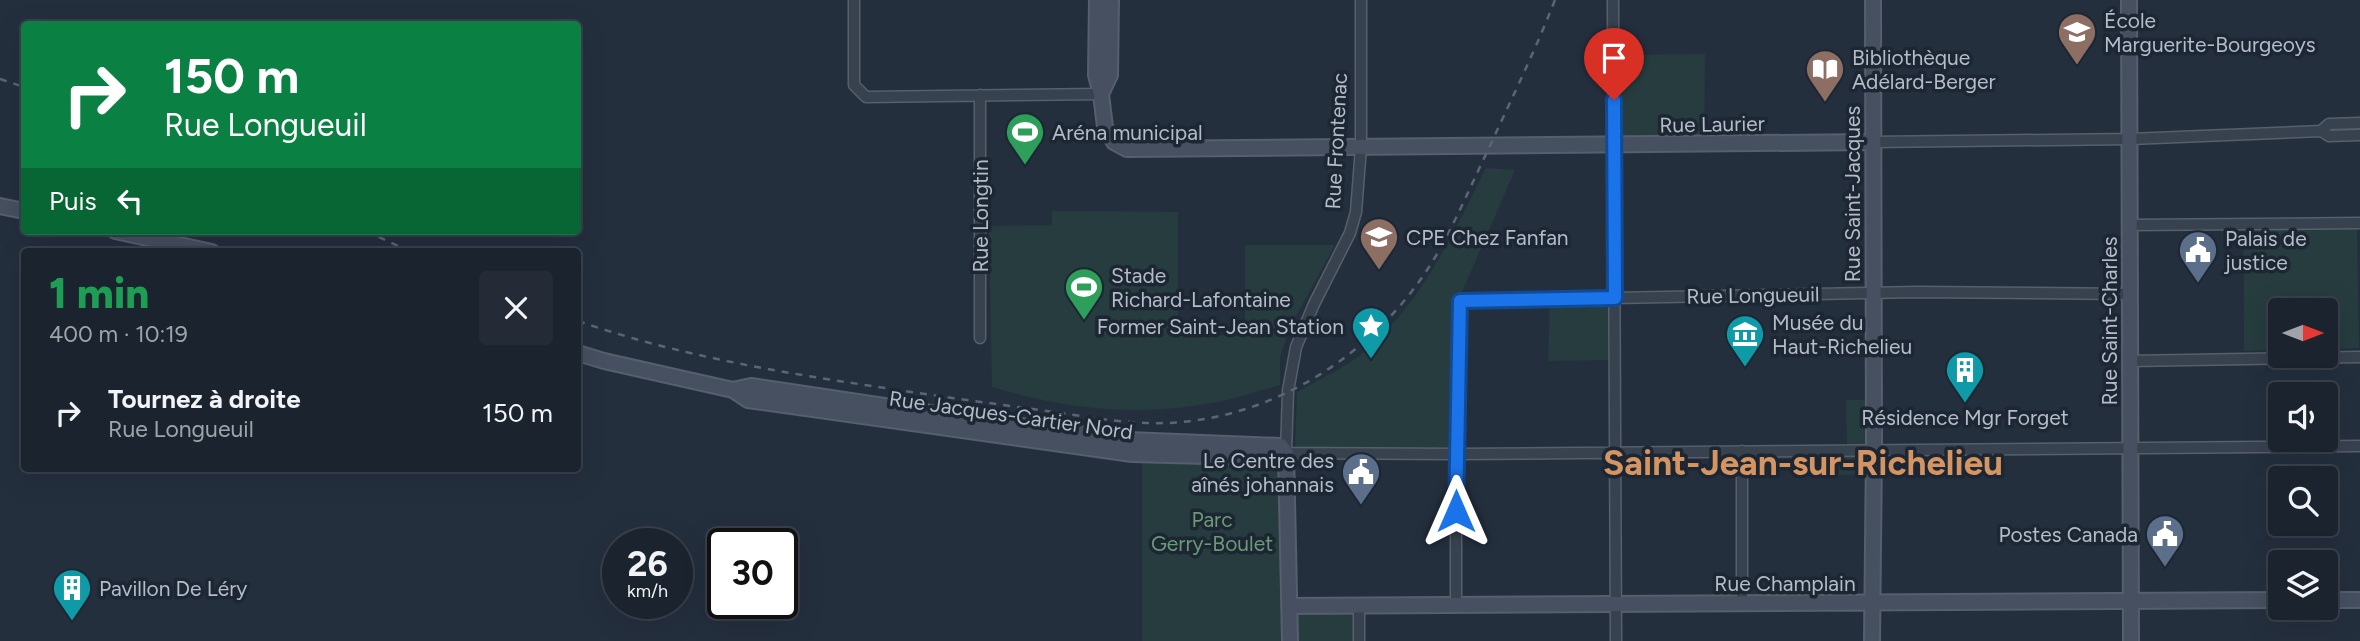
<!DOCTYPE html>
<html lang="fr">
<meta charset="utf-8">
<style>
body{margin:0;font-family:Figtree,sans-serif;background:#242b36;color:#f1f3f6;height:100vh;display:flex;flex-direction:column;font-size:26px;white-space:nowrap}
*{box-sizing:border-box;margin:0}
p{font-size:23px;color:#a0a4aa}
.icon{flex:none;width:38px;height:38px;fill:none;stroke:currentColor;stroke-width:2;stroke-linecap:round;stroke-linejoin:round}
.map{position:relative;flex:1;overflow:hidden}
.side{position:absolute;left:21px;top:248px;width:560px;height:224px;display:flex;flex-direction:column;background:#1b232e;border-radius:7px;box-shadow:0 7px 28px #0002,0 0 0 2px #39404a}
.side>*{flex:none}
.guide{position:absolute;left:21px;top:21px;width:560px;height:214px;border-radius:7px;box-shadow:0 7px 28px #0002,0 0 0 2px #39404a;background:#0b8043;color:#fff;overflow:hidden}
.needle{width:46px;rotate:90deg}
.buttons{position:absolute;left:2268px;top:298px;display:grid;gap:14px}
.buttons a{display:grid;place-items:center;width:70px;height:70px;border-radius:7px;background:#1b232e;box-shadow:0 7px 28px #0002,0 0 0 2px #39404a;font-size:35px}
.speed{position:absolute;left:602px;top:528px;display:flex;gap:14px;font-size:35px;font-weight:700;text-align:center}
.speed>*{display:grid;place-content:center;width:91px;height:91px;border-radius:50%;background:#1b232e;box-shadow:0 7px 28px #0002,0 0 0 2px #39404a;line-height:1}
.speed small{font-size:18px;font-weight:400}
.speed .limit{border:4px solid #111;border-radius:10px;background:#fff;color:#111}
.pin{position:absolute;display:grid;place-items:center;width:60px;height:60px;color:#fff;margin:-72px -30px;border-radius:50% 50% 50% 0;rotate:-45deg;box-shadow:0 0 7px #0007}
.pin .icon{rotate:45deg}
.me{position:absolute;width:77px;margin:-38px;rotate:0deg;stroke-linejoin:round;filter:drop-shadow(0 0 5px #0008)}
.turn{display:flex;align-items:center;gap:24px;height:147px;padding:0 28px;font-size:32px}
.turn .icon{width:91px;height:91px;stroke-width:2.5}
.turn b{display:block;font-size:49px;line-height:60px}
.then{display:flex;align-items:center;height:66px;padding:0 28px;background:#0003;gap:14px;font-size:26px}
.round{display:grid;place-items:center;flex:none;width:74px;height:74px;border-radius:7px;background:#242b36}
.overview{display:flex;align-items:center;justify-content:space-between;height:119px;padding:0 28px}
h1{font-size:42px;font-weight:800;line-height:52px;color:#1e9e55}
ul{padding:0;list-style:none}
li{display:flex;align-items:center;gap:21px;height:91px;padding:0 28px}
li div{flex:1}
li b{display:block;font-size:26px}
li em{font-style:normal}
.map>svg:first-child{display:block}
.green{fill:#263c3f}
.lines{fill:none;stroke-linecap:round;stroke-linejoin:round}
.street-casing{stroke:#565f6c;stroke-width:13}
.secondary-casing{stroke:#565f6c;stroke-width:18}
.street{stroke:#38414e;stroke-width:10}
.secondary{stroke:#465061;stroke-width:14}
.rail{stroke:#5a6575;stroke-width:2.5;stroke-dasharray:7 7;stroke-linecap:butt}
.route-casing{stroke:#114b97;stroke-width:18}
.route{stroke:#1a73e8;stroke-width:12}
.labels{text-anchor:middle;dominant-baseline:central;stroke-width:7;stroke-linejoin:round;paint-order:stroke}
.poi-label{font-size:21px;fill:#b4bcc9;stroke:#1d2633;text-anchor:start}
.street-label{font-size:21px;fill:#b4bcc9;stroke:#1d2633}
.park-label{font-size:21px;fill:#6b9a76;stroke:#1d2633}
.town-label{font-size:35px;font-weight:bold;fill:#d59563;stroke:#1d2633}
</style>
<div class="map">
<svg width="2360" height="641" viewBox="0 0 2360 641">
<rect width="100%" height="100%" fill="#242f3e"/>
<path class="green" d="M1705,54L1704,145L1614,146L1613,55Z
M1486,168L1515,170L1462,292L1453,301L1448,448H1295L1297,392C1320,379 1347,367 1366,350C1423,301 1453,234 1486,168Z
M1052,211L1178,212V336L1245,335V245H1335L1289,329L1280,358V385C1258,391 1235,399 1212,403C1137,417 1065,409 992,387L989,226L1052,225Z
M2357,227L2359,348L2326,349V310H2280V350L2244,351V231Z
M1614,298L1615,360L1548,361L1550,299Z
M1846,400H1870L1871,448L1847,449Z
M1840,453H1870V474L1839,475Z
M1132,454L1282,462L1284,641H1142V464Z
M1289,606H1359V641H1290Z"/>
<g class="lines">
<g class="street-casing">
<path id="street" d="M854,0V85L866,97L1101,94
M1361,0V147L1356,212L1350,233L1314,304L1296,347L1288,391L1286,453L1456,454L2360,446
M1613,0L1616,641
M980,95V338
M2321,131L2329,124L2360,123
M1873,142L2130,139L2321,131L2329,136L2360,135
M2130,225L2360,223
M2130,361L2360,357
M1742,451V604
M1359,606V641
M1456,606V454L1460,301L1917,292L2130,294"/>
</g>
<g class="secondary-casing">
<path id="secondary" d="M1097,0L1096,75L1101,94L1105,127L1114,142L1127,149L1873,142
M2129,0L2131,641
M1101,94L1110,75L1111,0
M0,206L24,211
M115,231L212,252
M578,353L604,361L733,390L748,400L1132,454L1280,458L1286,453
M733,390L751,386L991,422L1128,440L1281,446L1286,453
M1286,453L1290,641
M2326,600H2360
M1289,606L2280,600
M1872,641L1874,450L1873,0"/>
</g>
<use href="#street" class="street"/>
<use href="#secondary" class="secondary"/>
<path class="rail" d="M0,79L24,87
M366,231L411,252
M578,321C699,363 826,379 952,398C989,403 1025,408 1061,413C1101,419 1142,426 1182,422C1288,412 1384,345 1437,254C1456,221 1471,185 1488,150C1511,100 1535,51 1555,0"/>
</g>
<g class="lines">
<g class="route-casing">
<path id="route" d="M1456,511L1460,301L1615,298L1614,100"/>
</g>
<use href="#route" class="route"/>
</g>
<defs>
<g id="school-pin" transform="scale(2.0125)"><path d="M0 17L-7.5 6A9.5 9.5 0 1 1 7.5 6Z" fill="#8d6e63" stroke="#1d2633"/><path d="M0-5L7-2L0 1L-7-2ZM-4 1L0 2.5L4 1V4Q0 6-4 4Z" fill="#fff"/></g>
<g id="library-pin" transform="scale(2.0125)"><path d="M0 17L-7.5 6A9.5 9.5 0 1 1 7.5 6Z" fill="#8d6e63" stroke="#1d2633"/><path d="M-6-4Q-3-5.5-.7-3.5V5Q-3 3-6 4ZM6-4Q3-5.5 .7-3.5V5Q3 3 6 4Z" fill="#fff"/></g>
<g id="stadium-pin" transform="scale(2.0125)"><path d="M0 17L-7.5 6A9.5 9.5 0 1 1 7.5 6Z" fill="#2e9e5b" stroke="#1d2633"/><path d="M0-5a6.5 5 0 1 0 0 10a6.5 5 0 1 0 0-10ZM-3.5-1.8h7v3.6h-7Z" fill="#fff"/></g>
<g id="civic-pin" transform="scale(2.0125)"><path d="M0 17L-7.5 6A9.5 9.5 0 1 1 7.5 6Z" fill="#5c6f8a" stroke="#1d2633"/><path d="M-.6-6.5H3V-4.5H.6V-3L4-1V1h2V6H-6V1h2V-1L-.6-3ZM-1.2 2.5V6h2.4V2.5Z" fill="#fff"/></g>
<g id="sight-pin" transform="scale(2.0125)"><path d="M0 17L-7.5 6A9.5 9.5 0 1 1 7.5 6Z" fill="#0f9aa8" stroke="#1d2633"/><path d="M0-6L1.8-2.2L6-1.7L2.9 1.2L3.7 5.4L0 3.3L-3.7 5.4L-2.9 1.2L-6-1.7L-1.8-2.2Z" fill="#fff"/></g>
<g id="museum-pin" transform="scale(2.0125)"><path d="M0 17L-7.5 6A9.5 9.5 0 1 1 7.5 6Z" fill="#0f9aa8" stroke="#1d2633"/><path d="M0-6L6-3V-2H-6V-3ZM-5-1h2V3h-2ZM-1-1h2V3h-2ZM3-1h2V3H3ZM-6 4H6V6H-6Z" fill="#fff"/></g>
<g id="building-pin" transform="scale(2.0125)"><path d="M0 17L-7.5 6A9.5 9.5 0 1 1 7.5 6Z" fill="#0f9aa8" stroke="#1d2633"/><path d="M-4-6H4V6H1V3H-1V6H-4ZM-2.5-4.3h1.7v1.8h-1.7ZM.8-4.3h1.7v1.8H.8ZM-2.5-1h1.7V.8h-1.7ZM.8-1h1.7V.8H.8Z" fill="#fff"/></g>
</defs>
<g fill-rule="evenodd">
<use href="#school-pin" x="2077" y="32"/>
<use href="#library-pin" x="1825" y="69"/>
<use href="#stadium-pin" x="1025" y="132"/>
<use href="#school-pin" x="1379" y="237"/>
<use href="#civic-pin" x="2198" y="250"/>
<use href="#stadium-pin" x="1084" y="287"/>
<use href="#sight-pin" x="1371" y="326"/>
<use href="#museum-pin" x="1745" y="334"/>
<use href="#building-pin" x="1965" y="370"/>
<use href="#civic-pin" x="1361" y="472"/>
<use href="#civic-pin" x="2165" y="534"/>
<use href="#building-pin" x="72" y="588"/>
</g>
<g class="labels">
<g class="poi-label">
<text x="2104" y="20">École<tspan x="2104" dy="24">Marguerite-Bourgeoys</tspan></text>
<text x="1852" y="57">Bibliothèque<tspan x="1852" dy="24">Adélard-Berger</tspan></text>
<text x="1052" y="132">Aréna municipal</text>
<text x="1406" y="237">CPE Chez Fanfan</text>
<text x="2225" y="238">Palais de<tspan x="2225" dy="24">justice</tspan></text>
<text x="1111" y="275">Stade<tspan x="1111" dy="24">Richard-Lafontaine</tspan></text>
<text x="1772" y="322">Musée du<tspan x="1772" dy="24">Haut-Richelieu</tspan></text>
<text x="1344" y="326" text-anchor="end">Former Saint-Jean Station</text>
<text x="1965" y="417" text-anchor="middle">Résidence Mgr Forget</text>
<text x="1334" y="460" text-anchor="end">Le Centre des<tspan x="1334" dy="24">aînés johannais</tspan></text>
<text x="2138" y="534" text-anchor="end">Postes Canada</text>
<text x="99" y="588">Pavillon De Léry</text>
</g>
<g class="street-label">
<text transform="translate(1712 124) rotate(-1)">Rue Laurier</text>
<text transform="translate(1336 141) rotate(-87)">Rue Frontenac</text>
<text transform="translate(1852 194) rotate(-90)">Rue Saint-Jacques</text>
<text transform="translate(980 216) rotate(-90)">Rue Longtin</text>
<text transform="translate(1753 295) rotate(-1)">Rue Longueuil</text>
<text transform="translate(2109 321) rotate(-90)">Rue Saint-Charles</text>
<text transform="translate(1011 415) rotate(8)">Rue Jacques-Cartier Nord</text>
<text x="1785" y="583">Rue Champlain</text>
</g>
<g class="park-label">
<text x="1212" y="519">Parc<tspan x="1212" dy="24">Gerry-Boulet</tspan></text>
</g>
<g class="town-label">
<text x="1803" y="463">Saint-Jean-sur-Richelieu</text>
</g>
</g>
</svg>
<div class="buttons">
<a><svg class="needle" viewBox="-14 -14 28 28"><path d="M0-13l5 13h-10z" fill="#e53935"/><path d="M0 13l5-13h-10z" fill="#a0a4aa"/></svg></a>
<a><svg class="icon" aria-label="sound" viewBox="0 0 24 24"><path d="M4 9h4l5-4v14l-5-4H4zM17 9q2 3 0 6"/></svg></a>
<a><svg class="icon" aria-label="search" viewBox="0 0 24 24"><circle cx="10" cy="10" r="6"/><path d="M15 15l6 6"/></svg></a>
<a><svg class="icon" aria-label="layers" viewBox="0 0 24 24"><path d="M12 4l9 5-9 5-9-5zM3 14l9 5 9-5"/></svg></a>
</div>
<div class="speed"><div>26<small>km/h</small></div><div class="limit">30</div></div>
<div class="pin" style="left:1614px;top:100px;background:#d93025"><svg class="icon" aria-label="arrive" viewBox="0 0 24 24"><path d="M6 21V4h12l-3 4 3 4H6"/></svg></div>
<svg class="me" style="left:1456px;top:511px" viewBox="-20 -20 40 40"><path d="M0-17L14 15 0 8-14 15z" fill="#1a73e8" stroke="#fff" stroke-width="4"/></svg>
<div class="guide">
<div class="turn"><svg class="icon" aria-label="right" viewBox="0 0 24 24"><path d="M7 20v-9h11M14 6l5 5-5 5"/></svg><div><b>150 m</b>Rue Longueuil</div></div>
<div class="then">Puis<svg class="icon" aria-label="left" viewBox="0 0 24 24"><path d="M17 20v-9H6M10 6l-5 5 5 5"/></svg></div>
</div>
<section class="side">
<div class="overview"><div><h1>1 min</h1><p>400 m · 10:19</p></div><a class="round"><svg class="icon" aria-label="close" viewBox="0 0 24 24"><path d="M6 6l12 12M18 6L6 18"/></svg></a></div>
<ul>
<li><svg class="icon" aria-label="right" viewBox="0 0 24 24"><path d="M7 20v-9h11M14 6l5 5-5 5"/></svg><div><b>Tournez à droite</b><p>Rue Longueuil</p></div><em>150 m</em></li>
</ul>
</section>
</div>
